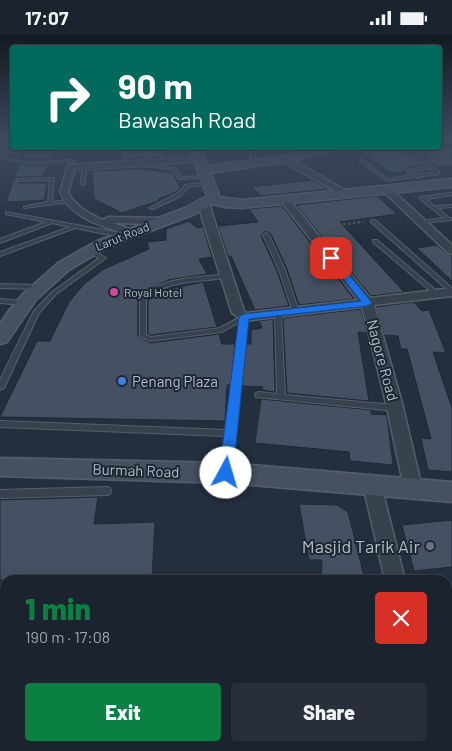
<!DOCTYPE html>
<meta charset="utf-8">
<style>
body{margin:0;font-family:Barlow,sans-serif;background:#282f3a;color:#f1f3f6;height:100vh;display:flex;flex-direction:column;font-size:19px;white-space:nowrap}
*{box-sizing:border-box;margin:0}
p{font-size:16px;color:#a0a4aa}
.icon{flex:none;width:28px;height:28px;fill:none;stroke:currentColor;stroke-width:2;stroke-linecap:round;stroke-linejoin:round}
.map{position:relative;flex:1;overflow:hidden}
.panel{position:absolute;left:0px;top:540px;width:452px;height:176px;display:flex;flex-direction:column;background:#1b232e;border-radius:15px 15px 0 0;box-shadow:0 5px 20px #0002,0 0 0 1px #39404a}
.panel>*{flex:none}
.hud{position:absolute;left:10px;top:10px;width:432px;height:105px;border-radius:5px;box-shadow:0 5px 20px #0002,0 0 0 1px #39404a;background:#00695c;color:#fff;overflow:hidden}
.pin{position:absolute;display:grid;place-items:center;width:42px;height:42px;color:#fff;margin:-21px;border-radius:10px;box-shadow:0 2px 8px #0006}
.me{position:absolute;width:55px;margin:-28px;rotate:6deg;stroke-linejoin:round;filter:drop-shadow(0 0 4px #0008)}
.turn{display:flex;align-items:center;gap:18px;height:105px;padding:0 25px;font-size:22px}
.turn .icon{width:65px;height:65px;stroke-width:2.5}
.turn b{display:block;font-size:35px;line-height:42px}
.round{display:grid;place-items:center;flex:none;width:52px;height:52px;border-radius:5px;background:#282f3a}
.head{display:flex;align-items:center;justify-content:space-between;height:85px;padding:0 25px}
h1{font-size:30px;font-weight:800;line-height:38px;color:#0b8043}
.action{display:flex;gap:10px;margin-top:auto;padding:10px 25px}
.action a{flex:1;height:58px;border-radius:5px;background:#0b8043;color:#fff;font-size:20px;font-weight:800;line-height:58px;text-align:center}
.action a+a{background:#282f3a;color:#f1f3f6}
.status{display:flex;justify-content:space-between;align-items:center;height:35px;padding:0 25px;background:#1b232e;direction:ltr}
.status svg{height:14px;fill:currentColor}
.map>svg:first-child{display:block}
.building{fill:#455162;stroke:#1f2835}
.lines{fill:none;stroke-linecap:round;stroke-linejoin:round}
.lane-casing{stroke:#565f6c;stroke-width:2}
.street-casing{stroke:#565f6c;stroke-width:3}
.secondary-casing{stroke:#565f6c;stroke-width:3}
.path{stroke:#44595c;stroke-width:2.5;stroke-dasharray:2.5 2.5;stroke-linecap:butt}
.lane{fill:#38414e;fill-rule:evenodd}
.street{fill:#38414e;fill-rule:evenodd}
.secondary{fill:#465061;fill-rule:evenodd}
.route{fill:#1a73e8;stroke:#114b97}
.hotel-dot{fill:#d1479c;stroke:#1d2633;stroke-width:2}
.shop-dot{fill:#3f7fe0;stroke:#1d2633;stroke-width:2}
.worship-dot{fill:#6b7280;stroke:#1d2633;stroke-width:2}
.labels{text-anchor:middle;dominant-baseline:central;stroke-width:4;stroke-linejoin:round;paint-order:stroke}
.far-street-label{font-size:12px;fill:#b4bcc9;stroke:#1d2633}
.far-poi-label{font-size:12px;fill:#b4bcc9;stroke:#1d2633;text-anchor:start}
.street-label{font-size:15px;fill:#b4bcc9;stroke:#1d2633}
.poi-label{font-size:15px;fill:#b4bcc9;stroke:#1d2633;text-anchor:start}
.near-poi-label{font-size:18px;fill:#b4bcc9;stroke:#1d2633;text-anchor:end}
</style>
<div class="status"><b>17:07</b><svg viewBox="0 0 49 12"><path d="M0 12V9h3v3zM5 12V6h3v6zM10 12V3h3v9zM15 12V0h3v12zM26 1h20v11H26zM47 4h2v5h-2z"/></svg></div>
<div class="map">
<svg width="452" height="716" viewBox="0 0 452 716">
<rect width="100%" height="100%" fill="#242f3e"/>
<path class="building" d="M135,112H164L168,122L122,125L120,114Z
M376,112H401L423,130L407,133L405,136L391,138L357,115Z
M412,112H452V130L436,132Z
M53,116L50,124H22L25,117Z
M19,129L28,131L48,130L43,141L17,142L15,144L19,148H47L44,165L6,167Z
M141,134L173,138L180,153L176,157L158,164L160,165L122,178L94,164L92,136Z
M312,145L329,154L261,161L252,152Z
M377,161L397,179L340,187L404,257L371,261L296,170Z
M282,171L354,264L299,270L287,234L271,199L265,196L261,201L277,236L289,271L255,275L231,221H228L218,191L258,187L249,174Z
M189,186L197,193L203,192L212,222L199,224L207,239L168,245L147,255L138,264V301L150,308L219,299L222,309H235L231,350H227L225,386L0,382L37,306H50L69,267L84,249L104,234L149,214L147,207L166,205V194Z
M437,210L447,219L452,221V246L417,213Z
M203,247L217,292L151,300L148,299V265L165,255Z
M414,267L422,276L429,275L446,318L433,317L452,373V437L428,435L421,403L431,404L407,314H401L398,301L384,300L376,272Z
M361,274L367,298L358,297L369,366L287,358L283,283Z
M273,284L275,357L262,355L263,352L242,351L246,309H251V295L262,293L259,286Z
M261,364L371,375V379L387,380L393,430L350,426L349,417L255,408Z
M98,462L94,489L155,487L152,545H0V465Z
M299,469L337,470L348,477L365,545H321L322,525H309Z
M452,485V532L414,536L402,490Z"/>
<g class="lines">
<g class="lane-casing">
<path id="lane" d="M16,112H20L17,118H0V116H15Z
M170,112H174L178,127L175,126Z
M252,112H257L254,115L256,128L254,129L252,128L250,115Z
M300,112H306L316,119L313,120Z
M403,112H408L439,137V139L419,142L417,143L415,142L387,146L360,126L363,125L388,144L412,140L407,137V135L427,131ZM430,133L434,137L416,140L412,137Z
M0,121L28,127L72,125L74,126L72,127L28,129L0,123Z
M131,130H156L177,134L181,142L207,141L209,142L207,143L180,144L178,143L174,136C146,128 115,133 86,135L85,149L83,150L81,149L82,134L81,131H83L85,133Z
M54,143L52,167L68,165L70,166V167L24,173V172L26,171L48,167L50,145L19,146L17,145V144Z
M209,147H211V149L188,152L181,161L153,174L149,173L177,159L185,150Z
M452,158V160L426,164L434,171L452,170V172L438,173L449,183H452V185L419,188V187L421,186L444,183L420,164V162Z
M6,177L121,198L124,200L121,202L75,193L0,221V217L70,192L52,188L0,208V204L46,187L6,179Z
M371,185H375L452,253V258L450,257L371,187Z
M266,198L269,200L285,235L299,277L298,278L296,279L293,277L279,235L263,200Z
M373,205H377L439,258V260H435L373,207Z
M88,213L106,223L56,259L39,278L4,353L0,355V345L34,276L52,257L99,223L86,216L85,215Z
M226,239L229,241L228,242C201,248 167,244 146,264V300L151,302L220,293L242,281L244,280L247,282L235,398L229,438L226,439L223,438L222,436L226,401L0,392V386L227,395L240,287L222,297L150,306L140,301V264C160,241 198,243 226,239Z
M0,249L39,250L42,252L39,254L0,253Z
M0,264L23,266L26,268L23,270L0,268Z
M278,277L281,279L285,360L395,370L398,371L399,373L398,375L395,376L256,362L255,360L256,358L259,357L277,359L275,279Z
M107,452L110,453L111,456L110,459L107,460L0,463V455Z
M207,711H219V716H207Z"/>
</g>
<g class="street-casing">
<path id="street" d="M199,122H202V126L75,134L68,157C76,172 88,178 103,185L108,182L161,183L166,186L161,189L113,188L133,195V199H125C100,190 72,184 60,157L68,130Z
M282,122H288L348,157L347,159H341L282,126Z
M386,151L389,152L452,210V219L448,218L383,156V152Z
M284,161L287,162L370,263L452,253V261L374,270L402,368L422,453L419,458L413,460L407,458L404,453L386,368L362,272L244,286L232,278L202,183L199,169L201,167L204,166L209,169L244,276L246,278L358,265L281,166L279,164Z
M372,443L378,445L381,450L405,545H385L363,450L366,445Z
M448,706L452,716H426L424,711H448Z"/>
</g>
<g class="secondary-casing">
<path id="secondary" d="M189,112H200L208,131L285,121L323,112H346L285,127L210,138L220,162L242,165L452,144V152L242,173L225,172L214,169L195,179L108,212L69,235L36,265L7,307L0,309V289L8,277L24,258L58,228L97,206L185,173L207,161Z
M0,423L226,428L452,447V467L226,448L0,441Z"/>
</g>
<path class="path" d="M323,191L364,187
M276,197L292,195"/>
<use href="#lane" class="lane"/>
<use href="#street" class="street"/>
<use href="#secondary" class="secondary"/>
</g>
<linearGradient id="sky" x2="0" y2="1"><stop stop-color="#141a22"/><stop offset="0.51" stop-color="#3f4d63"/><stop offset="1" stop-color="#3f4d63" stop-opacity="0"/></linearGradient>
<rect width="452" height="205" fill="url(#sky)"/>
<path class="route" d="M328,221H334L372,268L367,271L249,284L233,438L231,442L226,443L221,442L219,438L239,282L244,279L361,266L328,225Z"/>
<circle class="hotel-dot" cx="114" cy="257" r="5"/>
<circle class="shop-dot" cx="122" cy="346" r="5"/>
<circle class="worship-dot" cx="430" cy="511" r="5"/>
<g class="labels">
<g class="far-street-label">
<text transform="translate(122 201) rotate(-22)">Larut Road</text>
</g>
<g class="far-poi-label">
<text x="124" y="257">Royal Hotel</text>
</g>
<g class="street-label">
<text transform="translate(383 325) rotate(75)">Nagore Road</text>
<text transform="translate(136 435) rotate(2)">Burmah Road</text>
</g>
<g class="poi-label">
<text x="132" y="346">Penang Plaza</text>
</g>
<g class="near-poi-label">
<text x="420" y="511">Masjid Tarik Air</text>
</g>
</g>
</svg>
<div class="pin" style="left:331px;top:223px;background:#d93025"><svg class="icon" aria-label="arrive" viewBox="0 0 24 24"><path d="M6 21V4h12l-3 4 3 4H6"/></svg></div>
<svg class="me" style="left:226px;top:438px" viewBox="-20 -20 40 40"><circle r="19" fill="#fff"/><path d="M0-13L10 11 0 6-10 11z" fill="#1a73e8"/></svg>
<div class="hud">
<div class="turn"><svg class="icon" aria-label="right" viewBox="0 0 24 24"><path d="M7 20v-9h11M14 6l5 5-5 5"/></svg><div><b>90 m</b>Bawasah Road</div></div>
</div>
<section class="panel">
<div class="head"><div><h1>1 min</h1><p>190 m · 17:08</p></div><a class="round" style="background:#d93025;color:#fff"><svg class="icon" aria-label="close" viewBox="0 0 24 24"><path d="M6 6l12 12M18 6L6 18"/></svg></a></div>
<div class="action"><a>Exit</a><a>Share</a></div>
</section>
</div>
